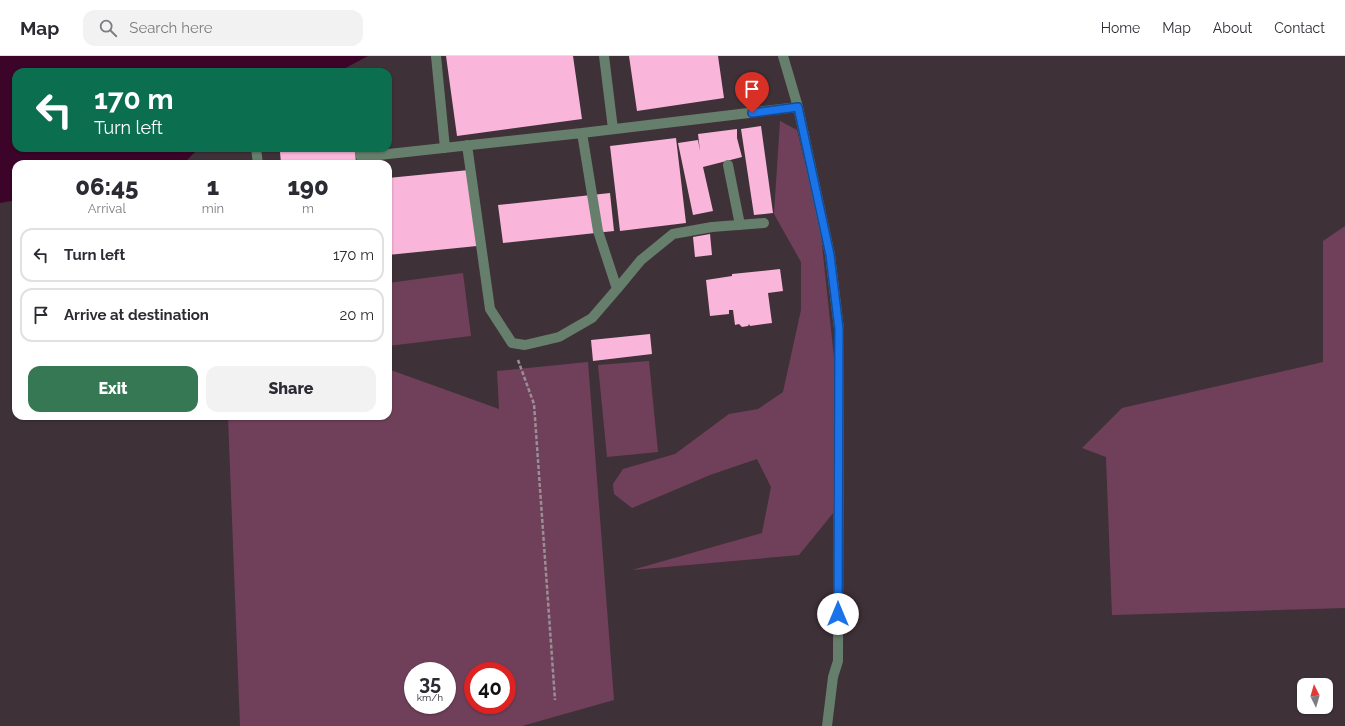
<!DOCTYPE html>
<style>
body{margin:0;font-family:Raleway,sans-serif;background:#f2f2f3;color:#2b2b33;height:100vh;display:flex;flex-direction:column;font-size:15px;white-space:nowrap}
*{box-sizing:border-box;margin:0}
p{font-size:13px;color:#7c7c81}
.icon{flex:none;width:22px;height:22px;fill:none;stroke:currentColor;stroke-width:2;stroke-linecap:round;stroke-linejoin:round}
.map{position:relative;flex:1;overflow:hidden}
.drawer{position:absolute;left:12px;top:104px;width:380px;height:260px;display:flex;flex-direction:column;background:#fff;border-radius:12px;box-shadow:0 1px 3px #0004}
.drawer>*{flex:none}
.guide{position:absolute;left:12px;top:12px;width:380px;height:84px;border-radius:12px;box-shadow:0 1px 3px #0004;background:#0b6e4f;color:#fff;overflow:hidden}
.needle{width:26px;rotate:355deg}
.tools{position:absolute;left:1297px;top:622px;display:grid;gap:8px}
.tools a{display:grid;place-items:center;width:36px;height:36px;border-radius:8px;background:#fff;box-shadow:0 1px 3px #0004;font-size:20px}
.speed{position:absolute;left:404px;top:606px;display:flex;gap:8px;font-size:20px;font-weight:700;text-align:center}
.speed>*{display:grid;place-content:center;width:52px;height:52px;border-radius:50%;background:#fff;box-shadow:0 1px 3px #0004;line-height:1}
.speed small{font-size:10px;font-weight:400}
.speed .limit{border:6px solid #d22;background:#fff;color:#111}
.pin{position:absolute;display:grid;place-items:center;width:34px;height:34px;color:#fff;margin:-41px -17px;border-radius:50% 50% 50% 0;rotate:-45deg;box-shadow:0 0 4px #0007}
.pin .icon{rotate:45deg}
.me{position:absolute;width:44px;margin:-22px;rotate:0deg;stroke-linejoin:round;filter:drop-shadow(0 0 3px #0008)}
.turn{display:flex;align-items:center;gap:14px;height:84px;padding:0 16px;font-size:18px}
.turn .icon{width:52px;height:52px;stroke-width:2.5}
.turn b{display:block;font-size:28px;line-height:34px}
.eta{display:flex;justify-content:space-evenly;align-items:center;height:68px;text-align:center}
.eta b{font-size:24px;font-weight:800;line-height:28px}
.action{display:flex;gap:8px;margin-top:auto;padding:8px 16px}
.action a{flex:1;height:46px;border-radius:12px;background:#367853;color:#fff;font-size:16px;font-weight:800;line-height:46px;text-align:center}
.action a+a{background:#f2f2f3;color:#2b2b33}
ul{padding:0;list-style:none}
li{display:flex;align-items:center;gap:12px;height:54px;margin:0 8px 6px;padding:0 8px;border:2px solid #e1e1e2;border-radius:12px}
li div{flex:1}
li b{display:block;font-size:15px}
li em{font-style:normal}
header{display:flex;align-items:center;gap:24px;box-sizing:border-box;height:56px;padding:0 20px;background:#fff;border-bottom:1px solid #e1e1e2}
header strong{font-size:19px}
nav{display:flex;gap:22px;margin-inline-start:auto;font-size:14px}
.search{width:280px;height:36px;background:#f2f2f3;display:flex;align-items:center;gap:10px;box-sizing:border-box;padding:0 14px;border-radius:12px;color:#7c7c81;font-size:15px}
.map>svg:first-child{display:block}
.green{fill:#70405b;fill-rule:evenodd}
.water{fill:#3b0428}
.building{fill:#fab5da}
.lines{fill:none;stroke-linecap:round;stroke-linejoin:round}
.path{stroke:#998e93;stroke-width:2.5;stroke-dasharray:4 2;stroke-linecap:butt}
.minor{stroke:#667f6c;stroke-width:10}
.route-casing{stroke:#114b97;stroke-width:10}
.route{stroke:#1a73e8;stroke-width:7}
</style>
<header>
<strong>Map</strong>
<div class="search"><svg class="icon" aria-label="search" viewBox="0 0 24 24"><circle cx="10" cy="10" r="6"/><path d="M15 15l6 6"/></svg>Search here</div>
<nav><a>Home</a><a>Map</a><a>About</a><a>Contact</a></nav>
</header>
<div class="map">
<svg width="1345" height="670" viewBox="0 0 1345 670">
<rect width="100%" height="100%" fill="#3f3138"/>
<path class="green" d="M780,65L797,74L820,170L834,302V456L799,499L632,514L762,477L771,431L757,403L710,419L632,452L614,438L613,428L623,413L675,398L729,358L758,353L783,336L801,254V206L774,158Z
M1345,170V552L1112,559L1106,401L1082,392L1122,352L1323,306V185Z
M463,217L471,280L388,290V227Z
M649,305L658,396L607,401L598,309Z
M588,306L614,644L522,670H240L228,360H388V313L499,353L497,315ZM413,615H447V649H413ZM473,615H507V649H473Z"/>
<path class="water" d="M0,0H368L338,16H16V92H199L183,108H16V144L0,147Z"/>
<path class="building" d="M446,0H573L582,63L457,80Z
M629,0H718L724,42L637,55Z
M761,70L773,157L754,159L741,73Z
M737,73V82L742,101L703,111L713,155L693,159L678,87L698,84L700,95L698,78Z
M676,82L686,167L620,175L610,90Z
M316,92H355L356,108H281L280,96Z
M469,114L477,190L388,199V122Z
M610,137L614,175L503,187L498,149Z
M710,178L712,199L695,201L693,181Z
M780,213L783,235L768,237L772,267L750,270L749,268L748,270L742,271L739,268L735,269L733,254H729V258L710,260L706,224L732,220V218Z
M650,278L652,298L593,305L591,284Z"/>
<g class="lines">
<path class="path" d="M518,304L534,348L555,644"/>
<path class="minor" d="M436,0L445,92
M604,0L613,73
M783,0L798,51L830,199L839,273L838,605L833,621L827,670
M467,89L490,253L512,287L525,289L559,281L592,262L617,233L598,175L582,77
M256,92L258,108
M359,92L361,101L582,77L798,51
M728,109L740,169
M617,233L641,204L673,178L712,171L764,167"/>
</g>
<g class="lines">
<g class="route-casing">
<path id="route" d="M752,57L798,51L830,199L839,273L838,558"/>
</g>
<use href="#route" class="route"/>
</g>
</svg>
<div class="tools">
<a><svg class="needle" viewBox="-14 -14 28 28"><path d="M0-13l5 13h-10z" fill="#e53935"/><path d="M0 13l5-13h-10z" fill="#7c7c81"/></svg></a>
</div>
<div class="speed"><div>35<small>km/h</small></div><div class="limit">40</div></div>
<div class="pin" style="left:752px;top:57px;background:#d93025"><svg class="icon" aria-label="arrive" viewBox="0 0 24 24"><path d="M6 21V4h12l-3 4 3 4H6"/></svg></div>
<svg class="me" style="left:838px;top:558px" viewBox="-20 -20 40 40"><circle r="19" fill="#fff"/><path d="M0-13L10 11 0 6-10 11z" fill="#1a73e8"/></svg>
<div class="guide">
<div class="turn"><svg class="icon" aria-label="left" viewBox="0 0 24 24"><path d="M17 20v-9H6M10 6l-5 5 5 5"/></svg><div><b>170 m</b>Turn left</div></div>
</div>
<section class="drawer">
<div class="eta">
<div><b>06:45</b><p>Arrival</p></div>
<div><b>1</b><p>min</p></div>
<div><b>190</b><p>m</p></div>
</div>
<ul>
<li><svg class="icon" aria-label="left" viewBox="0 0 24 24"><path d="M17 20v-9H6M10 6l-5 5 5 5"/></svg><div><b>Turn left</b></div><em>170 m</em></li>
<li><svg class="icon" aria-label="arrive" viewBox="0 0 24 24"><path d="M6 21V4h12l-3 4 3 4H6"/></svg><div><b>Arrive at destination</b></div><em>20 m</em></li>
</ul>
<div class="action"><a>Exit</a><a>Share</a></div>
</section>
</div>
